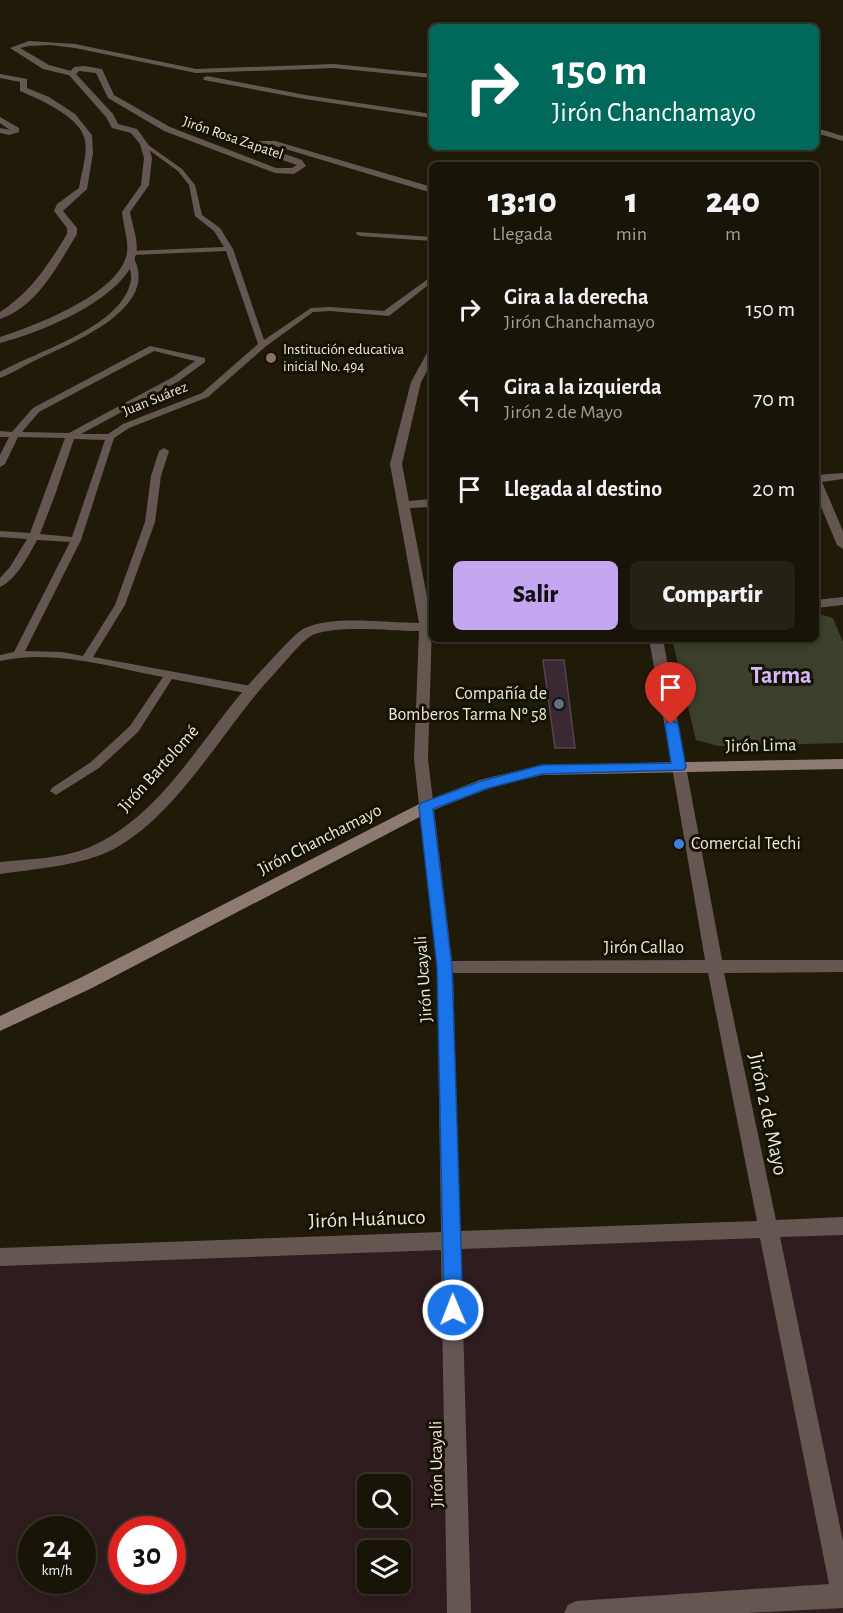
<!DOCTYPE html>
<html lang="es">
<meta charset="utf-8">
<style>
body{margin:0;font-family:"Alegreya Sans",sans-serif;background:#252115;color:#f1f3f6;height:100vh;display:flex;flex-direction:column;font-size:22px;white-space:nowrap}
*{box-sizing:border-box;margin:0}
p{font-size:20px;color:#9f9e9b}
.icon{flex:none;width:33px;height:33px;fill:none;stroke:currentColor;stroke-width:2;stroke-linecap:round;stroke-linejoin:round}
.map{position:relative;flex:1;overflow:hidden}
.drawer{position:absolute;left:429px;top:162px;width:390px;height:480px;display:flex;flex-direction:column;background:#181407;border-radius:9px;box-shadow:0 3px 9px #0003,0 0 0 2px #363328}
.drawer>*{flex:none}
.banner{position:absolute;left:429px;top:24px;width:390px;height:126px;border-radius:9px;box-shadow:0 3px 9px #0003,0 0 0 2px #363328;background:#00695c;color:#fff;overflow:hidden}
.controls{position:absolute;left:357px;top:1474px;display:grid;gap:12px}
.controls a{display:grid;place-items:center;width:54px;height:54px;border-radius:9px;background:#181407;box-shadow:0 3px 9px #0003,0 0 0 2px #363328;font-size:30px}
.speed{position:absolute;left:18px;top:1516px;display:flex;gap:12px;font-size:30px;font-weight:700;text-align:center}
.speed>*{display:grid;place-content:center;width:78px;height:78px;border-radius:50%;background:#181407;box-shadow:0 3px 9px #0003,0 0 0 2px #363328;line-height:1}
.speed small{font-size:15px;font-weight:400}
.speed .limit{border:9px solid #d22;background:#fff;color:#111}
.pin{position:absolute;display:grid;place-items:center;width:51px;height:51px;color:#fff;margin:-62px -26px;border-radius:50% 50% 50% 0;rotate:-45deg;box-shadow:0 0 6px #0007}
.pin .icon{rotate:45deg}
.me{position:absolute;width:66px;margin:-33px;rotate:359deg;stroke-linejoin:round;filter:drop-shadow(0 0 4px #0008)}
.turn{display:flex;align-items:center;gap:21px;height:126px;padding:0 24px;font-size:27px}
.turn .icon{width:78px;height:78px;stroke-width:2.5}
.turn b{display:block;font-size:42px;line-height:51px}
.eta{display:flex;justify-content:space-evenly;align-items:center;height:102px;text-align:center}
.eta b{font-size:36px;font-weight:800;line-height:42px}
.primary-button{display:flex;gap:12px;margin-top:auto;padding:12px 24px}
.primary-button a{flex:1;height:69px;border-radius:9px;background:#c5a6f0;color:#111;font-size:24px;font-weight:800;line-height:69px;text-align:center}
.primary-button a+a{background:#252115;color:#f1f3f6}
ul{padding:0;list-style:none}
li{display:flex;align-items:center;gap:18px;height:90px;padding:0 24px}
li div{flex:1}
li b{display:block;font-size:22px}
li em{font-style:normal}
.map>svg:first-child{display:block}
.commercial{fill:#2f1c1f;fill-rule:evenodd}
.green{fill:#3d3f2d}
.building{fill:#392933;stroke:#55434e;stroke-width:1.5}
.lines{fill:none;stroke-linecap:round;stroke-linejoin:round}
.service{fill:#645752;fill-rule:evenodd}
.minor{fill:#645752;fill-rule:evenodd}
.tertiary{fill:#645752;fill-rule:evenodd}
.secondary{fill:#8e7a72;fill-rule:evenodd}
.route{fill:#1a73e8;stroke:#114b97;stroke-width:1.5}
.education-dot{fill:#8d6e63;stroke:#161203;stroke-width:2}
.service-dot{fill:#5c6f8a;stroke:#161203;stroke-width:2}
.shop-dot{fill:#3f7fe0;stroke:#161203;stroke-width:2}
.labels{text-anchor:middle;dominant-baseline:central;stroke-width:6;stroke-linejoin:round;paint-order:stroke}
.far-street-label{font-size:15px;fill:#ebe8dd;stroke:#161203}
.far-poi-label{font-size:15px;fill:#ebe8dd;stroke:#161203;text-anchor:start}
.poi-label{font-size:18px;fill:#ebe8dd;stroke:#161203;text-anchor:end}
.street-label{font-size:18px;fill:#ebe8dd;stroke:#161203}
.near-street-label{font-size:21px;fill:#ebe8dd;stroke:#161203}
.district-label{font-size:24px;font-weight:bold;fill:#d4b7fd;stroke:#161203}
</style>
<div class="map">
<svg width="843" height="1613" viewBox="0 0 843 1613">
<rect width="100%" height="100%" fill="#201b09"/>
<path class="commercial" d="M843,1229V1613H0V1252ZM368,1485H400V1518H368ZM32,1530H82V1581H32ZM122,1530H172V1581H122ZM368,1551H400V1584H368Z"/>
<path class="green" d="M816,613L833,618L843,642V743L718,746L696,740L672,639H816Z"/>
<path class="building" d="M543,660H564L575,748H555Z"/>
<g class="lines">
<path class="service" d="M144,142L182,169L195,185L202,215L220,228L233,249L264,340L311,308L330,307L384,311L432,276V282L389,316L330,311L313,312L265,347L208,397L129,428L114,438L81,540L25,651L62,652L83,656L115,605L145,522L151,476L159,451L164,448L169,451L161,476L155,522L125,605L93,657L251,686L257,690L251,694L172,679L138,732L99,768L56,795L50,791L52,788L91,762L130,726L163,677C110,667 53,649 0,661V655L14,652L70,542L37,540C29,555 16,580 0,587V578L10,567L27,539L0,537V531L30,533L65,438L18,437L5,464L0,467V455L9,437H0V431L12,432L33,408L150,346L205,358V362L179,381L81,434H108L123,424L202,393L258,344L226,251L132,255C164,307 72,343 38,359C25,365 13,373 0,378V372C37,351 123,327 131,280C132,272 128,264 126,257L130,255L129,251L224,247L214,231L195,216L189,185L178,171L142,145V143ZM154,351L195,361L173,377L69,433L22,432L39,412ZM74,439L105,440L72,537L40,534L55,495Z
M357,232L432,237V241L360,236L356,234Z"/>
<path class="minor" d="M29,41L75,44L196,69L334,64L432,74V78L334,68L196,73L75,48L50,45L29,46L20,48L49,65L75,72V76H72L43,69L10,48Z
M0,74L27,79V88L49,97L75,114L92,135L93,153L87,189L63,211L77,228V234C58,265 37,307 0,319V312C31,292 48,265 67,234V228L54,211L57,204L79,188C81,173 89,152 84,137C78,116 39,99 20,91V82L0,78Z
M207,76L305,95L432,114V118L305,99L204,80L203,78Z
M0,117L19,128V132L9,135L0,133V128L10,130L0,123Z
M816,128L843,136V141L816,133Z
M432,350V362L421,382L402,464L409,501L432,499V507L410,508L432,623L428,759L452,961L705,960L672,767L679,762L686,767L722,960H843V972L724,973L776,1220L843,1217V1235L780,1237L843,1541V1608L747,1613H564L568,1605L576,1601L829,1584L760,1238L461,1249L471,1613H447L441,1250L0,1266V1248L441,1232L437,967L414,759L419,631C390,631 342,625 315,634C304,637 283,665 273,675C222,729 170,830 98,856C66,867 33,869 0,874V862C29,859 62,859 90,847C166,814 205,729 260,672C269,663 295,632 305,628C335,615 386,623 419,623L390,464L411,382L427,353ZM453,973H708L757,1221L460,1231Z
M843,473V479L822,482L843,531V549L837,545L816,495V475Z"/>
<path class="tertiary" d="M84,66L102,69L114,95L170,127L276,168H292L297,165L253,150L251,141H275L432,187V193L272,145H259L302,160L306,166L294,174L275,173L164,131L108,98L96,73L79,71L76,74L113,114L118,124L137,129L148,144L152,158L149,185L130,212C132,224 139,242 136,254C126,299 39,333 0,343V337C34,326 120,294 127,253C129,242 123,224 122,212L141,185L144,158L140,144L131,133L112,128L106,117L68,74L74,67Z
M843,597V605L816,608V600Z
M649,639H663L686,767L679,772L672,767Z"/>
<path class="secondary" d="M843,759V769L542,775L489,788L431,811L92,988L0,1031V1016L80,978L421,803L480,780L542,765Z"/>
</g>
<path class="route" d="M671,720L678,724L686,767L684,770L542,774L489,788L433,809L452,967L463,1310L460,1316L453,1319L447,1316L444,1310L437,967L419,807L421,803L481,781L542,765L671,763L665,724Z"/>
<circle class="education-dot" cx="271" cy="358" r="6"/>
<circle class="service-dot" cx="559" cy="704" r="6"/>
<circle class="shop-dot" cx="679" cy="844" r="6"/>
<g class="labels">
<g class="far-street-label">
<text transform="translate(233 138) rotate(19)">Jirón Rosa Zapatel</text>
<text transform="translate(155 399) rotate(-22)">Juan Suárez</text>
</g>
<g class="far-poi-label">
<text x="283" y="349">Institución educativa<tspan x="283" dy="17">inicial No. 494</tspan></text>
</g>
<g class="poi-label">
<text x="547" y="694">Compañía de<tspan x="547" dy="21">Bomberos Tarma Nº 58</tspan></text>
<text x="691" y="844" text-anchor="start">Comercial Techi</text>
</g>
<g class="street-label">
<text transform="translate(761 746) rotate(-1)">Jirón Lima</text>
<text transform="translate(159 769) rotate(-48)">Jirón Bartolomé</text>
<text transform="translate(320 840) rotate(-27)">Jirón Chanchamayo</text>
<text x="644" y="948">Jirón Callao</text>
<text transform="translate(424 979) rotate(-94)">Jirón Ucayali</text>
<text transform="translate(437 1464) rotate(-91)">Jirón Ucayali</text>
</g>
<g class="near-street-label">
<text transform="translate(768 1114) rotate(78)">Jirón 2 de Mayo</text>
<text transform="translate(367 1219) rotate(-2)">Jirón Huánuco</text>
</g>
<g class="district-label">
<text x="781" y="676">Tarma</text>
</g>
</g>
</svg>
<div class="controls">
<a><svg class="icon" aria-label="search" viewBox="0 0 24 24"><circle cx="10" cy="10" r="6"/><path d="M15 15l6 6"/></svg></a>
<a><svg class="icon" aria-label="layers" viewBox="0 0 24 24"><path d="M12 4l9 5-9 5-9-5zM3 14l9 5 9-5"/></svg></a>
</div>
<div class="speed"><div>24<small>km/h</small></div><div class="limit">30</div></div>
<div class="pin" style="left:671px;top:724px;background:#d93025"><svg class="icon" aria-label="arrive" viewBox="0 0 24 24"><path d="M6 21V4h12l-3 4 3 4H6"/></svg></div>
<svg class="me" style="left:453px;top:1310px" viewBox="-20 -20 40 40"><circle r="17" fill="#1a73e8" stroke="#fff" stroke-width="3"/><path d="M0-11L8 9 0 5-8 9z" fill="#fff"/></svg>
<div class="banner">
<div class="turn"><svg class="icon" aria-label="right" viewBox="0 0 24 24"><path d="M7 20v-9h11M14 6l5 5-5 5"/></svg><div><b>150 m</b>Jirón Chanchamayo</div></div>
</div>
<section class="drawer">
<div class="eta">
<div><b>13:10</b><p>Llegada</p></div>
<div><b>1</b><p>min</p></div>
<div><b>240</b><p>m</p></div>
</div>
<ul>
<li><svg class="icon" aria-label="right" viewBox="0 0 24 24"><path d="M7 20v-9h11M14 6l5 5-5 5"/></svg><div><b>Gira a la derecha</b><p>Jirón Chanchamayo</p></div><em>150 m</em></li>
<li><svg class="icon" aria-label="left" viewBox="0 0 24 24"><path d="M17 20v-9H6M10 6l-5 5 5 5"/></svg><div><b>Gira a la izquierda</b><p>Jirón 2 de Mayo</p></div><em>70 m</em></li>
<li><svg class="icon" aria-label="arrive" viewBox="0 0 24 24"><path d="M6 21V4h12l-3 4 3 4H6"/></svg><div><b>Llegada al destino</b></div><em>20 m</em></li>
</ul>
<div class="primary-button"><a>Salir</a><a>Compartir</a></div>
</section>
</div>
